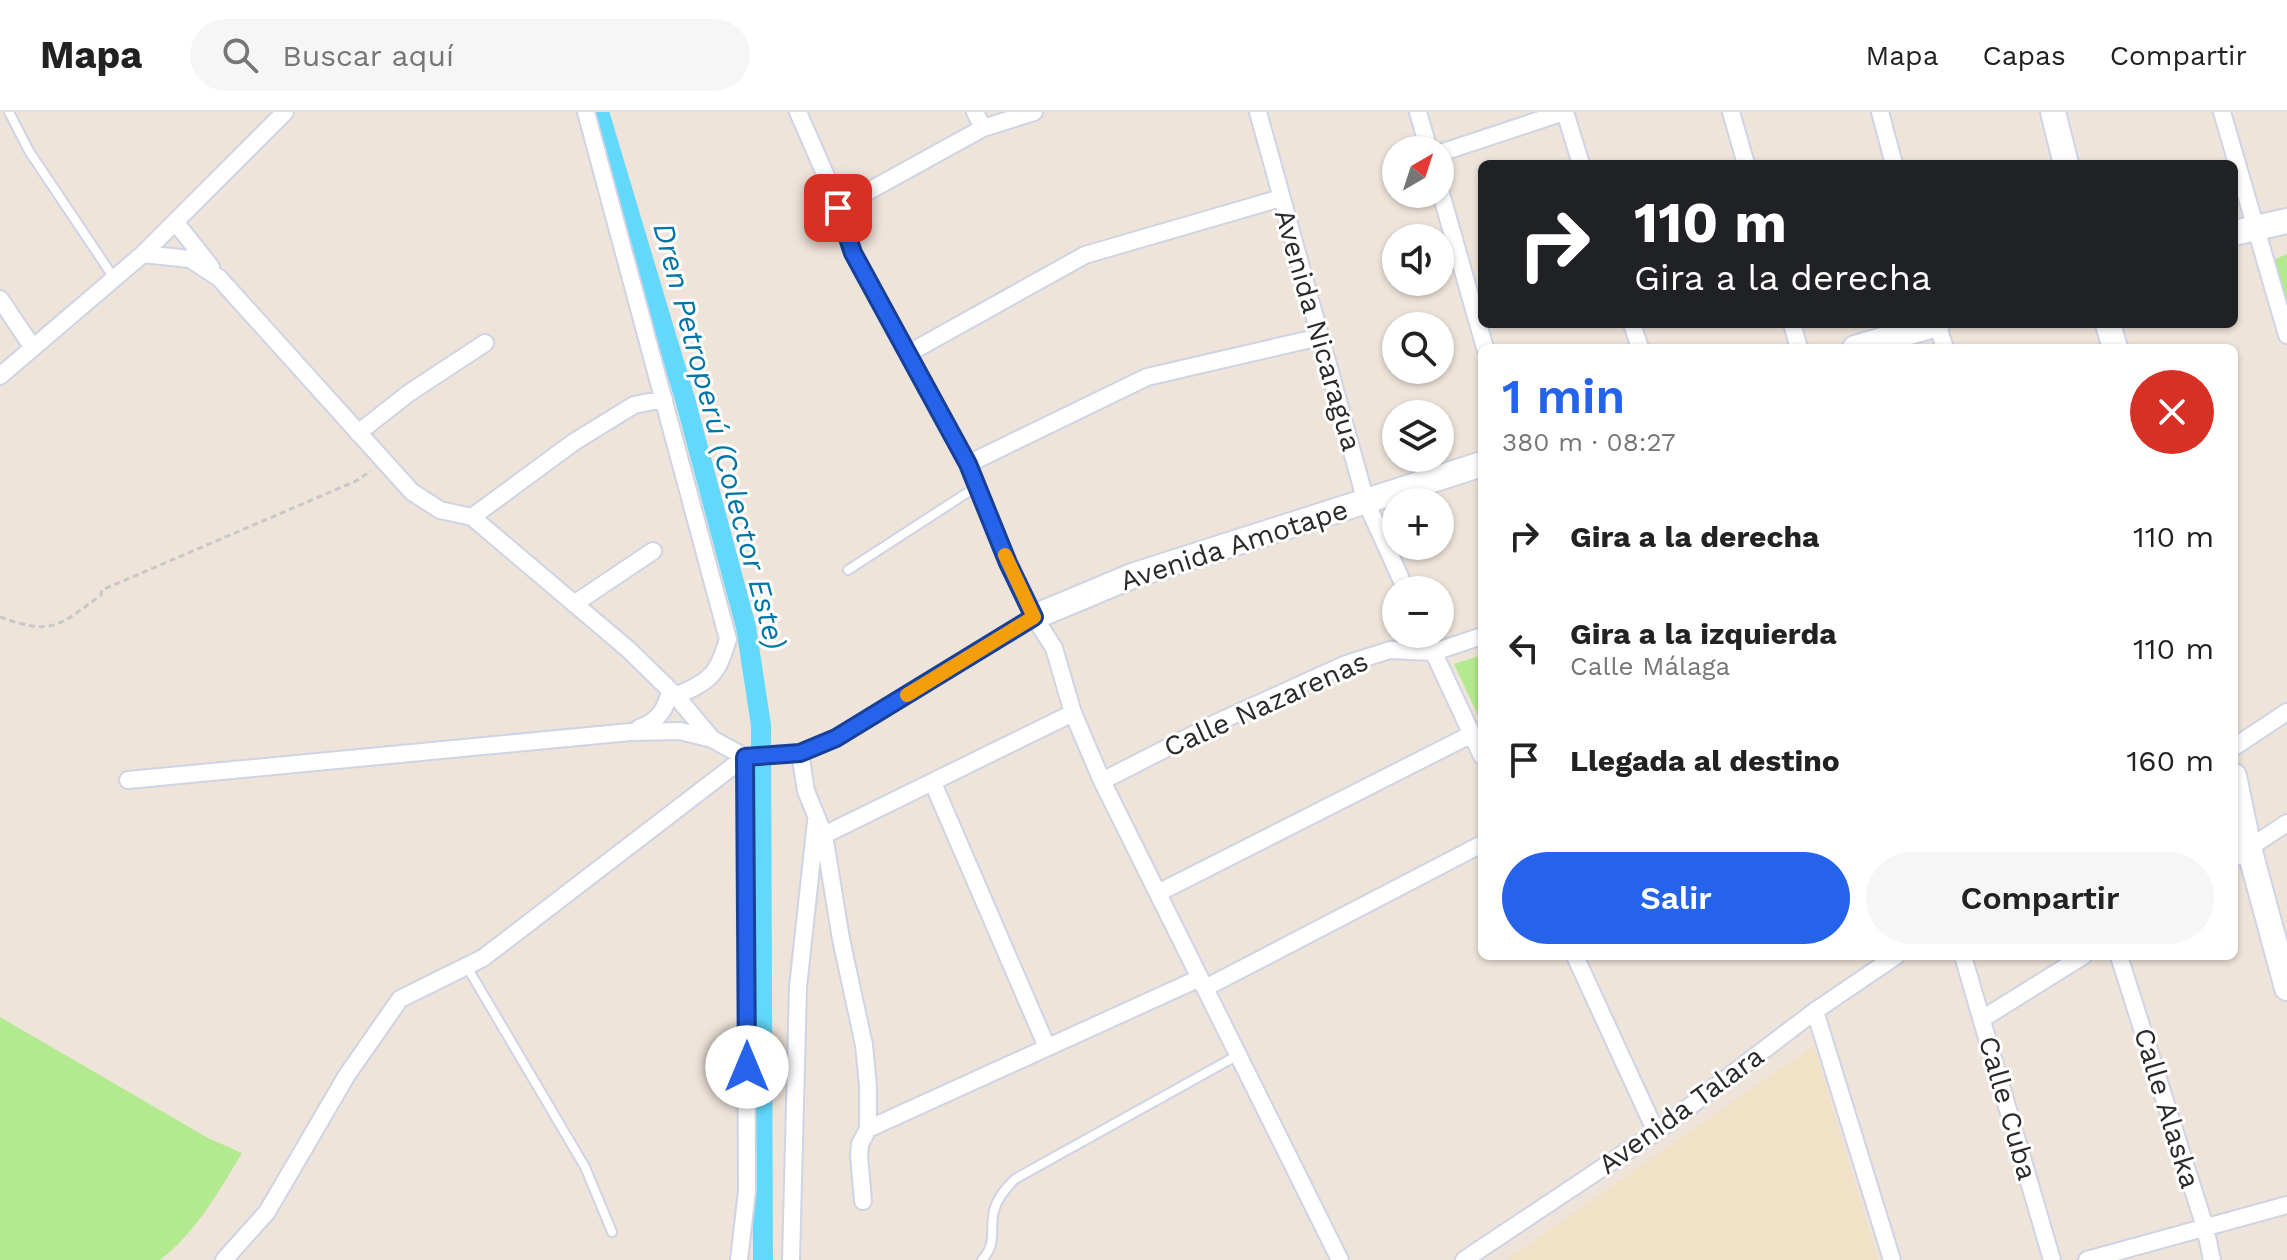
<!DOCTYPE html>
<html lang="es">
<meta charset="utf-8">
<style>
body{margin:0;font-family:"Work Sans",sans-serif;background:#f6f6f6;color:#222;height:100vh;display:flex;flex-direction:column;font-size:30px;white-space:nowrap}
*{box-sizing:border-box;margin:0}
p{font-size:26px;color:#767676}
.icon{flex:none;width:44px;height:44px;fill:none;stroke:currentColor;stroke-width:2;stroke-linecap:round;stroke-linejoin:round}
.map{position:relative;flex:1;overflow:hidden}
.side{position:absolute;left:1478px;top:232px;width:760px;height:616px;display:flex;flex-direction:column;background:#fff;border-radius:12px;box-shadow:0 2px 6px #0004}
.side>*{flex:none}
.banner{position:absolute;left:1478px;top:48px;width:760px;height:168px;border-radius:12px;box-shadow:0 2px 6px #0004;background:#202124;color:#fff;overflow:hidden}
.needle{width:52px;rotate:39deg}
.controls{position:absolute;left:1382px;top:24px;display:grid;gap:16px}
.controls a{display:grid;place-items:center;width:72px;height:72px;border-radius:50%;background:#fff;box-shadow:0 2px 6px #0004;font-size:40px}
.pin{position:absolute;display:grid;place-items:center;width:68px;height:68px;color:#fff;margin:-34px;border-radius:16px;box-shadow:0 4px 12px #0006}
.me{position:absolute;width:88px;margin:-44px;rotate:0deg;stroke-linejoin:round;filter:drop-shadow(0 0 6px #0008)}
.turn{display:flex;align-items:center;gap:28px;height:168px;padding:0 24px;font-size:36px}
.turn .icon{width:104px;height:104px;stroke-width:2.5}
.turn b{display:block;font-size:56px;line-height:68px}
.round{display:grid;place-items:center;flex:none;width:84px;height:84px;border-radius:42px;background:#f6f6f6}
.summary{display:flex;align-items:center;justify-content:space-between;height:136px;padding:0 24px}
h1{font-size:48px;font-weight:600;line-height:60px;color:#2563eb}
.button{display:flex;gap:16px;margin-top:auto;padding:16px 24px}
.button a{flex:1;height:92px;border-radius:48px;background:#2563eb;color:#fff;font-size:32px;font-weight:600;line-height:92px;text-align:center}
.button a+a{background:#f6f6f6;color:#222}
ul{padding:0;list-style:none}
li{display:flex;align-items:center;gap:24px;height:112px;padding:0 24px}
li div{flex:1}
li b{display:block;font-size:30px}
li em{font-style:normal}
header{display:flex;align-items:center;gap:48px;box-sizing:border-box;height:112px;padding:0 40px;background:#fff;border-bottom:2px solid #e0e0e0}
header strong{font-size:38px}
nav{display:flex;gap:44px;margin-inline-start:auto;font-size:28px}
.search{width:560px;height:72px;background:#f6f6f6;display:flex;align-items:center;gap:20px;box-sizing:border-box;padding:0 28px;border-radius:44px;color:#767676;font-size:30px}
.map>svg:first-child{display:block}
.education{fill:#f1e2c7}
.green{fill:#b3ea90}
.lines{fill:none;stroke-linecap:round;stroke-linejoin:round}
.canal{stroke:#62d9fb;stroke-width:20}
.lane-casing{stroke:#cfd4e4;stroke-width:12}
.street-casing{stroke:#cfd4e4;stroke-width:20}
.secondary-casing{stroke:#cfd4e4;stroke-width:28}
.path{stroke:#c8c8c8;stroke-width:3;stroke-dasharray:6 4;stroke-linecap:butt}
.lane{stroke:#fff;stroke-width:8}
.street{stroke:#fff;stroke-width:16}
.secondary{stroke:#fff;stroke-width:24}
.route-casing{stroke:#184099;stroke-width:20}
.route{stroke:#2563eb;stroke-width:14}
.slow{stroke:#f59e0b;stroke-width:14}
.labels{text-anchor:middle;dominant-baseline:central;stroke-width:6;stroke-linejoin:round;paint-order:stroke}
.street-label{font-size:28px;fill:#2a2a2a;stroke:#fff}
.water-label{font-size:30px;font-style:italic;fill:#0075a7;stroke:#fff}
</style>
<header>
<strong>Mapa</strong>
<div class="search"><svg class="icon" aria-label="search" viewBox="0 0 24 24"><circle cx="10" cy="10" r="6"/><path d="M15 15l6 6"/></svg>Buscar aquí</div>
<nav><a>Mapa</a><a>Capas</a><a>Compartir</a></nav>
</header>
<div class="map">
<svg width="2287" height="1148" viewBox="0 0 2287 1148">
<rect width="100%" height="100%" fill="#eee4da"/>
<path class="education" d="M1814,933L1878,1148H1506Z"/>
<path class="green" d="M2287,142V202L2271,149Z
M1482,543V612L1454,552Z
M0,905L208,1026L242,1041C219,1079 196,1121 160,1148H0Z"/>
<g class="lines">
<path class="canal" d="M599,0L685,287L746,515L761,613L763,1148"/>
<g class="lane-casing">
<path id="lane" d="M9,0L29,39L114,166
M848,458L976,375
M467,855L585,1055L612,1120
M982,1148C998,1130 989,1119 994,1099C997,1086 1006,1076 1015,1067L1238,943"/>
</g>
<g class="street-casing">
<path id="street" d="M586,0L728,527C717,564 711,568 676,584
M798,0L826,64L853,141L968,352L1008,451L1034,505L1054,536L1073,601L1102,669L1340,1148
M975,0L983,16
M1258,0L1366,390L1406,478
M1418,0L1429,38
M1565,0L1581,52
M1731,0L1746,52
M1880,0L1894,52
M2222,0L2287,223
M1440,41L1564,0
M1440,78L1485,236
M838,96L983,16L1034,0
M176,111L211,155
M143,142L190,147L219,166L412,380L440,398L472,405L629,538L676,584L712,627L745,645L800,641L836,626L1034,505
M0,187L33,236
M1632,212L1640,236
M1792,212L1799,236
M1937,212L1945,236
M909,241L1085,143L1281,86
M0,264L143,142L285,0
M358,321L409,281L485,231
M968,352L1147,265L1320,225
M472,405L574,330L634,293L664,287
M574,492L653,439
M1425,522L1482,644
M639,616C658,609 666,598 670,578
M2234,635L2287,600
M800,641L806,679L824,723L841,827L864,933L868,974V1017L860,1032L859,1043L863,1089
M128,668L630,620L680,619L712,627
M1102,669L1218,610L1346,552L1390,538L1434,540L1482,524
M933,671L1047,935
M824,723L1073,601
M2234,746L2287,711
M1158,781L1472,622
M1575,844L1656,1020
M1963,844L2052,1148
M2119,844L2205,1115L2212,1148
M1205,876L1482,732
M1815,899L1892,1148
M1982,907L2083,844
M868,1017L1200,866
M224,1148L267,1100L347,963L400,887L483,846L745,645
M739,1148L747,1079L745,645
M791,1148L798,875L816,709
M1464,1148L1656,1020L1815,899L1896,844
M2087,1148L2287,1093"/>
</g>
<g class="secondary-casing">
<path id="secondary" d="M2053,0L2066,52
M2234,121L2287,109
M2108,212L2115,236
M1855,236L1937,212
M1034,505L1132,464L1482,352
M2234,664L2249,736L2287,876"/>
</g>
<path class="path" d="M0,505C52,524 59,514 101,483L102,478L356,369L371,359"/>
<use href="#lane" class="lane"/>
<use href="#street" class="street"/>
<use href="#secondary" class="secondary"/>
</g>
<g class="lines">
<g class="route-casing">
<path id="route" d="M747,955L745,645L800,641L836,626L1034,505L1008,451L968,352L853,141L838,96"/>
</g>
<use href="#route" class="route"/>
<path class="slow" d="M907,583L1034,505L1005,443"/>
</g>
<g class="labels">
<g class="street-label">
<text transform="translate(1318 218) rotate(74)">Avenida Nicaragua</text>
<text transform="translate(1234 433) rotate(-18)">Avenida Amotape</text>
<text transform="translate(1266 592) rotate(-24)">Calle Nazarenas</text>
<text transform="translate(2008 996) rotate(74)">Calle Cuba</text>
<text transform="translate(2167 996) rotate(73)">Calle Alaska</text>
<text transform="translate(1681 998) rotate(-36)">Avenida Talara</text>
</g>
<g class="water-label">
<text transform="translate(720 324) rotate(75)">Dren Petroperú (Colector Este)</text>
</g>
</g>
</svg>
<div class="controls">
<a><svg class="needle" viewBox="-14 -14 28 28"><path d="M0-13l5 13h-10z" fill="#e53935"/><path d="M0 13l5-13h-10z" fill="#767676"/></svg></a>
<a><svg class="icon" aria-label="sound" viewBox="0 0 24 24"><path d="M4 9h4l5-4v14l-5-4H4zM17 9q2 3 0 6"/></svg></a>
<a><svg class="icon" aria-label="search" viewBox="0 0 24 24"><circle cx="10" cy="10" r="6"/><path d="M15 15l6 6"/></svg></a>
<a><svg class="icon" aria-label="layers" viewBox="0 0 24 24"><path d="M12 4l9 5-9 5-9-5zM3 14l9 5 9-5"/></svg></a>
<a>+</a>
<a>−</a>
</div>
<div class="pin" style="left:838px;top:96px;background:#d93025"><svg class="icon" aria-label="arrive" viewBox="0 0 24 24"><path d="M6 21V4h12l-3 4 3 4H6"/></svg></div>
<svg class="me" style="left:747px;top:955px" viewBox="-20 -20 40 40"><circle r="19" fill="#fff"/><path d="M0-13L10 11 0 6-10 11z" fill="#2563eb"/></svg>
<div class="banner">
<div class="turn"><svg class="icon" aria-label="right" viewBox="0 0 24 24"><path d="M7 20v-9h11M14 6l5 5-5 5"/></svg><div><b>110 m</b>Gira a la derecha</div></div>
</div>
<section class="side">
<div class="summary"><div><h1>1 min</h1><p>380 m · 08:27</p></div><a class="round" style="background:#d93025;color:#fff"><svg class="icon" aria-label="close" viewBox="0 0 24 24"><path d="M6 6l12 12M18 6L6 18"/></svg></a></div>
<ul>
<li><svg class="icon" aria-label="right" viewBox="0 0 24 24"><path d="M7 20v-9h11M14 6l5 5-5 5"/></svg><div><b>Gira a la derecha</b></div><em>110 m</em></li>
<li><svg class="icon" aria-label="left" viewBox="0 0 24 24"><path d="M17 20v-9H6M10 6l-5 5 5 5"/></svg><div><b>Gira a la izquierda</b><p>Calle Málaga</p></div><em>110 m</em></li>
<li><svg class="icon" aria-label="arrive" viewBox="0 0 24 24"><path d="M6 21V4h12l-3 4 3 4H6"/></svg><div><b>Llegada al destino</b></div><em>160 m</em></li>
</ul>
<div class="button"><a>Salir</a><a>Compartir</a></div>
</section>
</div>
